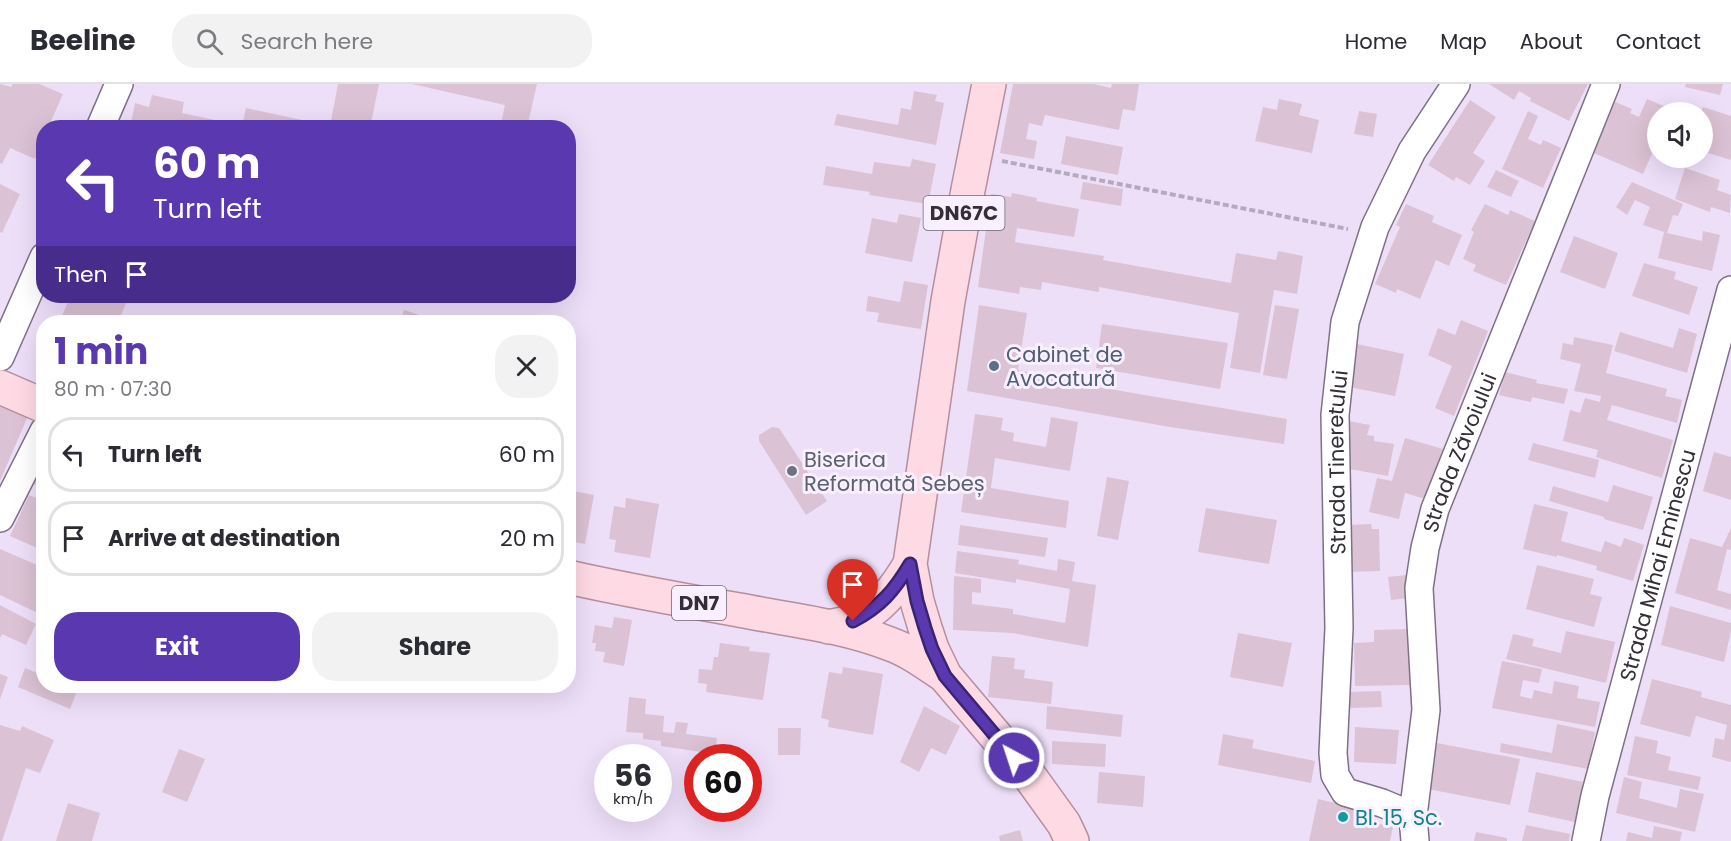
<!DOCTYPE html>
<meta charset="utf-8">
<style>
body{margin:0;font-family:Poppins,sans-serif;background:#f2f2f3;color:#2b2b33;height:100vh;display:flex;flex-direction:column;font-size:22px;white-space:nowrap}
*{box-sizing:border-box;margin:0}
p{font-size:20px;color:#7c7c81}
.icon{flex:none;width:33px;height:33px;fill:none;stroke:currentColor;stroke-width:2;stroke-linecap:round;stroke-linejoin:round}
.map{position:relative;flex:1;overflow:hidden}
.drawer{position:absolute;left:36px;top:231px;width:540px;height:378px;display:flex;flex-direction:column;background:#fff;border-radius:24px;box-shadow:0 6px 24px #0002}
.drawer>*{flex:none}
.banner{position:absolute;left:36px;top:36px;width:540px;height:183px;border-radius:24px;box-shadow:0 6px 24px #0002;background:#5938b0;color:#fff;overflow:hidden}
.controls{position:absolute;left:1647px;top:18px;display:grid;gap:12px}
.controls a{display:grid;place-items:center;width:66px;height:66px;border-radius:50%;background:#fff;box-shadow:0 6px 24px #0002;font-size:30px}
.speed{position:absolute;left:594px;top:660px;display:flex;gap:12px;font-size:30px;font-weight:700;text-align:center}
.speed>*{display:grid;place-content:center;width:78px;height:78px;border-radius:50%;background:#fff;box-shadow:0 6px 24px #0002;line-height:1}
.speed small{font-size:15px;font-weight:400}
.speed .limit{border:9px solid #d22;background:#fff;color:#111}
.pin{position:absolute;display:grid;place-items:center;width:51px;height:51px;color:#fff;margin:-62px -26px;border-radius:50% 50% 50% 0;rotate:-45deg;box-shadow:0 0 6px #0007}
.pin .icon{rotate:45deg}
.me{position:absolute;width:66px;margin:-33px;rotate:320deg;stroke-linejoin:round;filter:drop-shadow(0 0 4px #0008)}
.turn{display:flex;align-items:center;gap:21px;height:126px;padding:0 18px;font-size:27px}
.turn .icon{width:78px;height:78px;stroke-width:2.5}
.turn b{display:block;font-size:42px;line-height:51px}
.then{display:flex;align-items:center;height:57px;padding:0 18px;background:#0003;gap:12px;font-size:22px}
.round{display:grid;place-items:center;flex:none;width:63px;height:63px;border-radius:24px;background:#f2f2f3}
.overview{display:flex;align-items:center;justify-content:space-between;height:102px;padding:0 18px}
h1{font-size:36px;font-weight:700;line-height:45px;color:#5938b0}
.button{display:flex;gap:12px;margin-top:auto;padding:12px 18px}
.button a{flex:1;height:69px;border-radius:24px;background:#5938b0;color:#fff;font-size:24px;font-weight:700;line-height:69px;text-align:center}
.button a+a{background:#f2f2f3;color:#2b2b33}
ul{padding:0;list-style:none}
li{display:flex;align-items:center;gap:18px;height:75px;margin:0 12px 9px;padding:0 6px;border:3px solid #e1e1e2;border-radius:24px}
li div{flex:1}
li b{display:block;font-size:22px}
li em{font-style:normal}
header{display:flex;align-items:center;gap:36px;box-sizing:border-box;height:84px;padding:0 30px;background:#fff;border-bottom:2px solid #e1e1e2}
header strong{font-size:28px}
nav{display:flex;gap:33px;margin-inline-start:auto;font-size:21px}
.search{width:420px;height:54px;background:#f2f2f3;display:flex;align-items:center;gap:15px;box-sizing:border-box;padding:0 21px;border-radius:24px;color:#7c7c81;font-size:22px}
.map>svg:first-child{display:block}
.building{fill:#dbc2d4}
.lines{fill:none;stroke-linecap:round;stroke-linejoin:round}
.street-casing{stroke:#7e7187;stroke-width:30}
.primary-casing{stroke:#b68e9d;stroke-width:36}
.path{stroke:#b5a9be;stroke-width:4;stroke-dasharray:6 3;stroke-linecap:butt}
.street{stroke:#fff;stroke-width:27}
.primary{stroke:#fedae5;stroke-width:33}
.route-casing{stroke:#3a2472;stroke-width:15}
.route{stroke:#5938b0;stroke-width:10}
.service-dot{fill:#5c6f8a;stroke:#f8efff;stroke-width:2}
.worship-dot{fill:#6b7280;stroke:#f8efff;stroke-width:2}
.culture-dot{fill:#0f9aa8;stroke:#f8efff;stroke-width:2}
.labels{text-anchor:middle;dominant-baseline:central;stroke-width:6;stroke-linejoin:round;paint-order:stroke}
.shield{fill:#f8efff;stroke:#6e6874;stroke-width:1.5}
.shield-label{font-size:20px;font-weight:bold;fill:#332e38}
.service-label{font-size:21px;fill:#4e5e75;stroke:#f8efff;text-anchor:start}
.street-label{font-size:21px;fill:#332e38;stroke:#f8efff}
.worship-label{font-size:21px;fill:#5b616d;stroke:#f8efff;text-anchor:start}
.culture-label{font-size:21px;fill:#0d838f;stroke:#f8efff;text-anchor:start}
</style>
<header>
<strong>Beeline</strong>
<div class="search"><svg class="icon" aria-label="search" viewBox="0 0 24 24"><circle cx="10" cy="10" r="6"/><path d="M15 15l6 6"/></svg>Search here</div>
<nav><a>Home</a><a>Map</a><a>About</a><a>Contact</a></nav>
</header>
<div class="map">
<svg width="1731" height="757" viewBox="0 0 1731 757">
<rect width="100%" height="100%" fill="#eedff9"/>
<path class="building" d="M0,0L11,3L13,0H39L63,10L48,44H44V54L35,75L10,64L2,80L0,79Z
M338,0H379L370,44H130L135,19L149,23L152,11L184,18L182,29L242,42L246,24L330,42Z
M412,0H537L527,44H500L505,21Z
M1013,0H1094L1111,4L1112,0H1139L1135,27L1123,25L1119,46L1045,31L1042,42L1029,39L1026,55L1037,57L1034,75L1000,69Z
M1489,0H1588L1569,37L1530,17L1531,14L1519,7L1514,16Z
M1686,0H1723L1720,11L1685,3Z
M914,7L937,11L935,17L944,19L936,61L834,41L837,30L898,41L901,24L911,26Z
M1279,15L1302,20L1299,31L1319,36L1312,69L1255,57L1263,23L1277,26Z
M1647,15L1671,25L1670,28H1658V56L1643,90L1589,67L1611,16L1632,25L1630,29L1639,33Z
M1470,16L1496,33L1473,69L1485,77L1470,101L1456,93L1454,97L1428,81Z
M1703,23L1731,32V76L1702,67V28H1701Z
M1359,27L1377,30L1373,53L1354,50Z
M1528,27L1538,32L1528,55L1541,61L1543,56L1561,64L1543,104L1502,85Z
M1066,52L1123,63L1118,91L1061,80Z
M912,75L936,80L928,120L869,111L870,108L823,101L826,82L872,90L874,78L910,83Z
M1685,84L1720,96L1717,106L1731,111L1730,129L1711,123L1710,128L1675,115Z
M1496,86L1519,97L1511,113L1487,103Z
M1083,98L1123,105L1121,122L1080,115Z
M1632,98L1683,120L1678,132L1673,131L1667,149L1702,157L1703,147L1720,151L1712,187L1658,174L1664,148L1643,141L1650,123L1635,116L1627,131L1616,123Z
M0,100L20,110L2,149L0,148Z
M1012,109L1037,114L1036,117L1079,125L1074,153L1017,144L1015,158L1104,172L1103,176L1231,199L1236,169L1276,176L1278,167L1303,172L1297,210L1274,206L1260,289L1230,284L1239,229L1099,203V208L1042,198L1041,206L1020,203L1019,210L978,203L991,110L1011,113Z
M1406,120L1434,132L1432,138L1462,151L1449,182L1436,176L1420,215L1397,205L1396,209L1375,200L1400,143L1396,141Z
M1485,120L1508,131L1510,126L1535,137L1506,201L1473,187L1476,181L1463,175L1474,148L1471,146Z
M899,130L921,134L912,178L865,169L872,134L897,139Z
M1574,152L1618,169L1605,205L1560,188Z
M1644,179L1676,188L1674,195L1698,203L1689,231L1632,212Z
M904,197L928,201L921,245L877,238L879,229L866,227L868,212L900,218Z
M71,212H129L118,238H59Z
M979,221L1027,229L1018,286L1057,293L1056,296L1287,335L1284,360L1170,343L967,307Z
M1275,221L1299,225L1287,295L1263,291Z
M404,226L442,238H400Z
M1461,236L1488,247L1454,332L1435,324L1452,282L1428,271L1438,244L1455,251Z
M1102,240L1228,259L1220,305L1096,284Z
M1679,244L1697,250L1687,289L1614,267L1620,248L1673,264Z
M1574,253L1613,261L1606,289L1667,305L1665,312L1682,316L1677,339L1612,321L1607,336L1673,356L1662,394L1596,373L1598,366L1563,357L1570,326L1580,329L1585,314L1600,318L1601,312L1574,307L1581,280L1560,275L1563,259L1573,261Z
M1357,260L1404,270L1395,312L1349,303Z
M1505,288L1537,296L1536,299L1568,305L1564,320L1532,313L1531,318L1499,311Z
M0,319L28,332L0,397Z
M975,330L1003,334L1001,346L1014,349L1013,357L1046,363L1051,333L1078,338L1070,387L995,374L991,404L1069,417L1066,444L961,428Z
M1348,337L1370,341L1367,351L1374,352V357L1394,360L1388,392L1339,383Z
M772,343L779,344L827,417L806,431L759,357V351Z
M1405,354L1443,365L1429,416L1405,409L1399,435L1369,428L1377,394L1392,397Z
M1533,359L1599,376L1595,394L1528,376Z
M1714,368L1731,373V416L1703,407Z
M44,370V405L31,399Z
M1107,393L1129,397L1118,456L1097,452Z
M1613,401L1653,413L1643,446L1604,435V433L1549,417L1553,402L1608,418Z
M568,406L594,411L585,460L568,457Z
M29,411L44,417V467L10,452Z
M626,414L659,420L650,474L614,468L616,456L609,455L614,422L625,424Z
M1534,420L1568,428L1561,457L1601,468L1605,457L1621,463L1624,454L1644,461L1633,497L1596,486L1597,482L1557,471V473L1523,465Z
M1206,424L1277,436L1269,480L1198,468Z
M1371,440L1372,445H1379L1380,487L1348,488L1347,441Z
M960,441L1048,454L1045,473L958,461Z
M1731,444V466L1727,465L1717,506L1731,510V526L1675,509L1690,454L1722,463Z
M0,465L44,484V532L0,511Z
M957,467L1019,476L1018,480L1057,487L1058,475L1075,478L1072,497L1096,501L1088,563L1012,549L953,546L954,492L981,495V509L972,508V520L1013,525V530L1065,539L1070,505L1016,495V499L955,489Z
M1537,481L1594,495L1590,510L1602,513L1594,543L1526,525Z
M1407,491L1409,514L1391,516L1388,493Z
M0,521L36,540L26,561L2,550L0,554Z
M1670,522L1731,539V547L1724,578L1661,561Z
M614,533L632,536L624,582L603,578L605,568L595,567L596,559H592L595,541L612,544Z
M1409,545L1410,601L1355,602L1354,559L1374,558V546Z
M1566,547L1615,558L1606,599L1506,575L1513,550L1534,555L1532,562L1561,569Z
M1238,549L1292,559L1283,603L1230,593Z
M720,559L750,563L749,567L770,569L763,616L706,608L707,600L698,599L699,585L712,586L714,573H718Z
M992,572L1015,574L1014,585L1025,586L1024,594L1053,598L1051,620L988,613Z
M1502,577L1542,585L1539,599L1523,596L1520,612L1532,615L1534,606L1552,610L1554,597L1579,602L1577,614L1600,618L1595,643L1492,624Z
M843,583L883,590L873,651L828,643L829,636L821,634L829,588L842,590Z
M25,584L44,592V602H79L70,625L18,603Z
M0,590L8,593L0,615Z
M1652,595L1702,608L1701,613L1731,621V678L1712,673L1715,654L1724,656L1727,641L1696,632L1690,653L1640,640Z
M1381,607L1382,623L1348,624L1347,608Z
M629,613L646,615L645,630L664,632L663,648L674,649L676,638L688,639L686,650L717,654L715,670L661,662V657L643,655V649L626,648Z
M924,622L960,642L946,671L931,664L919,688L900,678Z
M1047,622L1123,631L1121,653L1046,645Z
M1557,640L1595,648L1588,685L1500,668L1501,659L1552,669Z
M0,641L20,647L22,642L54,656L40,689L26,684L2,757H0Z
M1355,643L1399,646L1396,680L1354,678Z
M778,644H801L800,671H778Z
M1223,650L1254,656L1252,664L1315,677L1311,699L1218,681Z
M1635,652L1658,657L1656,669L1671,673L1668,686L1701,693L1698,706L1627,691Z
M1052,657L1106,660L1105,683L1052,680Z
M1437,659L1520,675L1510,721L1428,705Z
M179,665L205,675L187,718L162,708Z
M1099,688L1145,692L1143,723L1097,719Z
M1536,688L1583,698L1575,738L1528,728Z
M1624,693L1642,698L1639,714L1677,724L1680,705L1704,710L1695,748L1616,729Z
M1318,715L1373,728L1371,738L1393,743L1390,757H1309Z
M68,719L100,729L92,757H56Z
M1526,741L1570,750L1569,757H1522Z
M1654,742L1682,748L1680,757H1626L1628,748L1652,754Z
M1020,746L1023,757H1000L999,752Z
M1476,748L1507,754V757H1474Z"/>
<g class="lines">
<g class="street-casing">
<g id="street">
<path d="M100,44L119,0"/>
<path d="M0,273L44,173"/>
<path d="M0,434L44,347"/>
<path id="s1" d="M1413,732L1382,719L1345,708L1335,691L1333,669L1339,544L1335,331L1345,238L1375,143L1412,67L1456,0"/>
<path id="s2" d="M1415,757L1413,732L1426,626L1419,504L1425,464L1435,425L1606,0"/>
<path id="s3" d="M1586,757L1595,712L1731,206"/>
</g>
</g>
<g class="primary-casing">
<path id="primary" d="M989,0L968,106L948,217L910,480L917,517L925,544L932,565L945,592L1028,690L1064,740L1072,757
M0,303L44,322
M568,493C625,506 682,516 739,526C789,536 842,541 890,560C910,567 927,580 945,592
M829,543C837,541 845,540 853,537C879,527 896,504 910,480"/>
</g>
<path class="path" d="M1002,77L1348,145"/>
<use href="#street" class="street"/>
<use href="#primary" class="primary"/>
</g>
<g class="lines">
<g class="route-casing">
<path id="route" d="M853,537C881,522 894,507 910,480L917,517L925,544L932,565L945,592L1014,674"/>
</g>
<use href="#route" class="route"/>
</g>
<circle class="service-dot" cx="994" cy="282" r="6"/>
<circle class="worship-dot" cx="792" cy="387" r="6"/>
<circle class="culture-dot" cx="1343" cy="733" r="6"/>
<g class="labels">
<g class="shield">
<rect x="923.5" y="112" width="81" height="34" rx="4.5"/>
<rect x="672" y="502" width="54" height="34" rx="4.5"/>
</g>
<g class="shield-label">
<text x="964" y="129">DN67C</text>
<text x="699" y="519">DN7</text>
</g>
<g class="service-label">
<text x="1006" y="270">Cabinet de<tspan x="1006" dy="24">Avocatură</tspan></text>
</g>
<g class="street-label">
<text stroke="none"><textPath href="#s2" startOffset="396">Strada Zăvoiului</textPath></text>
<text stroke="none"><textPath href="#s1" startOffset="405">Strada Tineretului</textPath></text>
<text stroke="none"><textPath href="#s3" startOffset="285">Strada Mihai Eminescu</textPath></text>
</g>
<g class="worship-label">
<text x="804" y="375">Biserica<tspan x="804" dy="24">Reformată Sebeș</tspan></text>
</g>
<g class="culture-label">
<text x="1355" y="733">Bl. 15, Sc.</text>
</g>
</g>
</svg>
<div class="controls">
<a><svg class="icon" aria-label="sound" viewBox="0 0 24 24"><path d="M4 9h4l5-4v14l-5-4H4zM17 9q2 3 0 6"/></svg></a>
</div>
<div class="speed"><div>56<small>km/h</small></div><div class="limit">60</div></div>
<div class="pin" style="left:853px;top:537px;background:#d93025"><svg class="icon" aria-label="arrive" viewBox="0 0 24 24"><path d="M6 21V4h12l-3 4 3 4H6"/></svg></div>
<svg class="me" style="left:1014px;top:674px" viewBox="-20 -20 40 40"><circle r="17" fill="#5938b0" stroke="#fff" stroke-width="3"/><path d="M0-11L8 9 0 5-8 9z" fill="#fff"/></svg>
<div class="banner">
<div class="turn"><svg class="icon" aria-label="left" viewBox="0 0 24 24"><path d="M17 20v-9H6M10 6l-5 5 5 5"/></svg><div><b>60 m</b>Turn left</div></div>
<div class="then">Then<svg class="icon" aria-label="arrive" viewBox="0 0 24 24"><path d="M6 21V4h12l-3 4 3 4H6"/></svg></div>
</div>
<section class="drawer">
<div class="overview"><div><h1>1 min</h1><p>80 m · 07:30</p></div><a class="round"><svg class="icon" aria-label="close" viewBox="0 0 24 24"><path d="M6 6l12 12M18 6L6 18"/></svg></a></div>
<ul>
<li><svg class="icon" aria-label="left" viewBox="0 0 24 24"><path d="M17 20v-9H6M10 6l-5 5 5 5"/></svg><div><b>Turn left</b></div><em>60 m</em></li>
<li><svg class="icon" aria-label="arrive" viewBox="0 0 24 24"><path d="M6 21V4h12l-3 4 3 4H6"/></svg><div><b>Arrive at destination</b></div><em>20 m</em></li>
</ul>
<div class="button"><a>Exit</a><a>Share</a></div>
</section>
</div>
